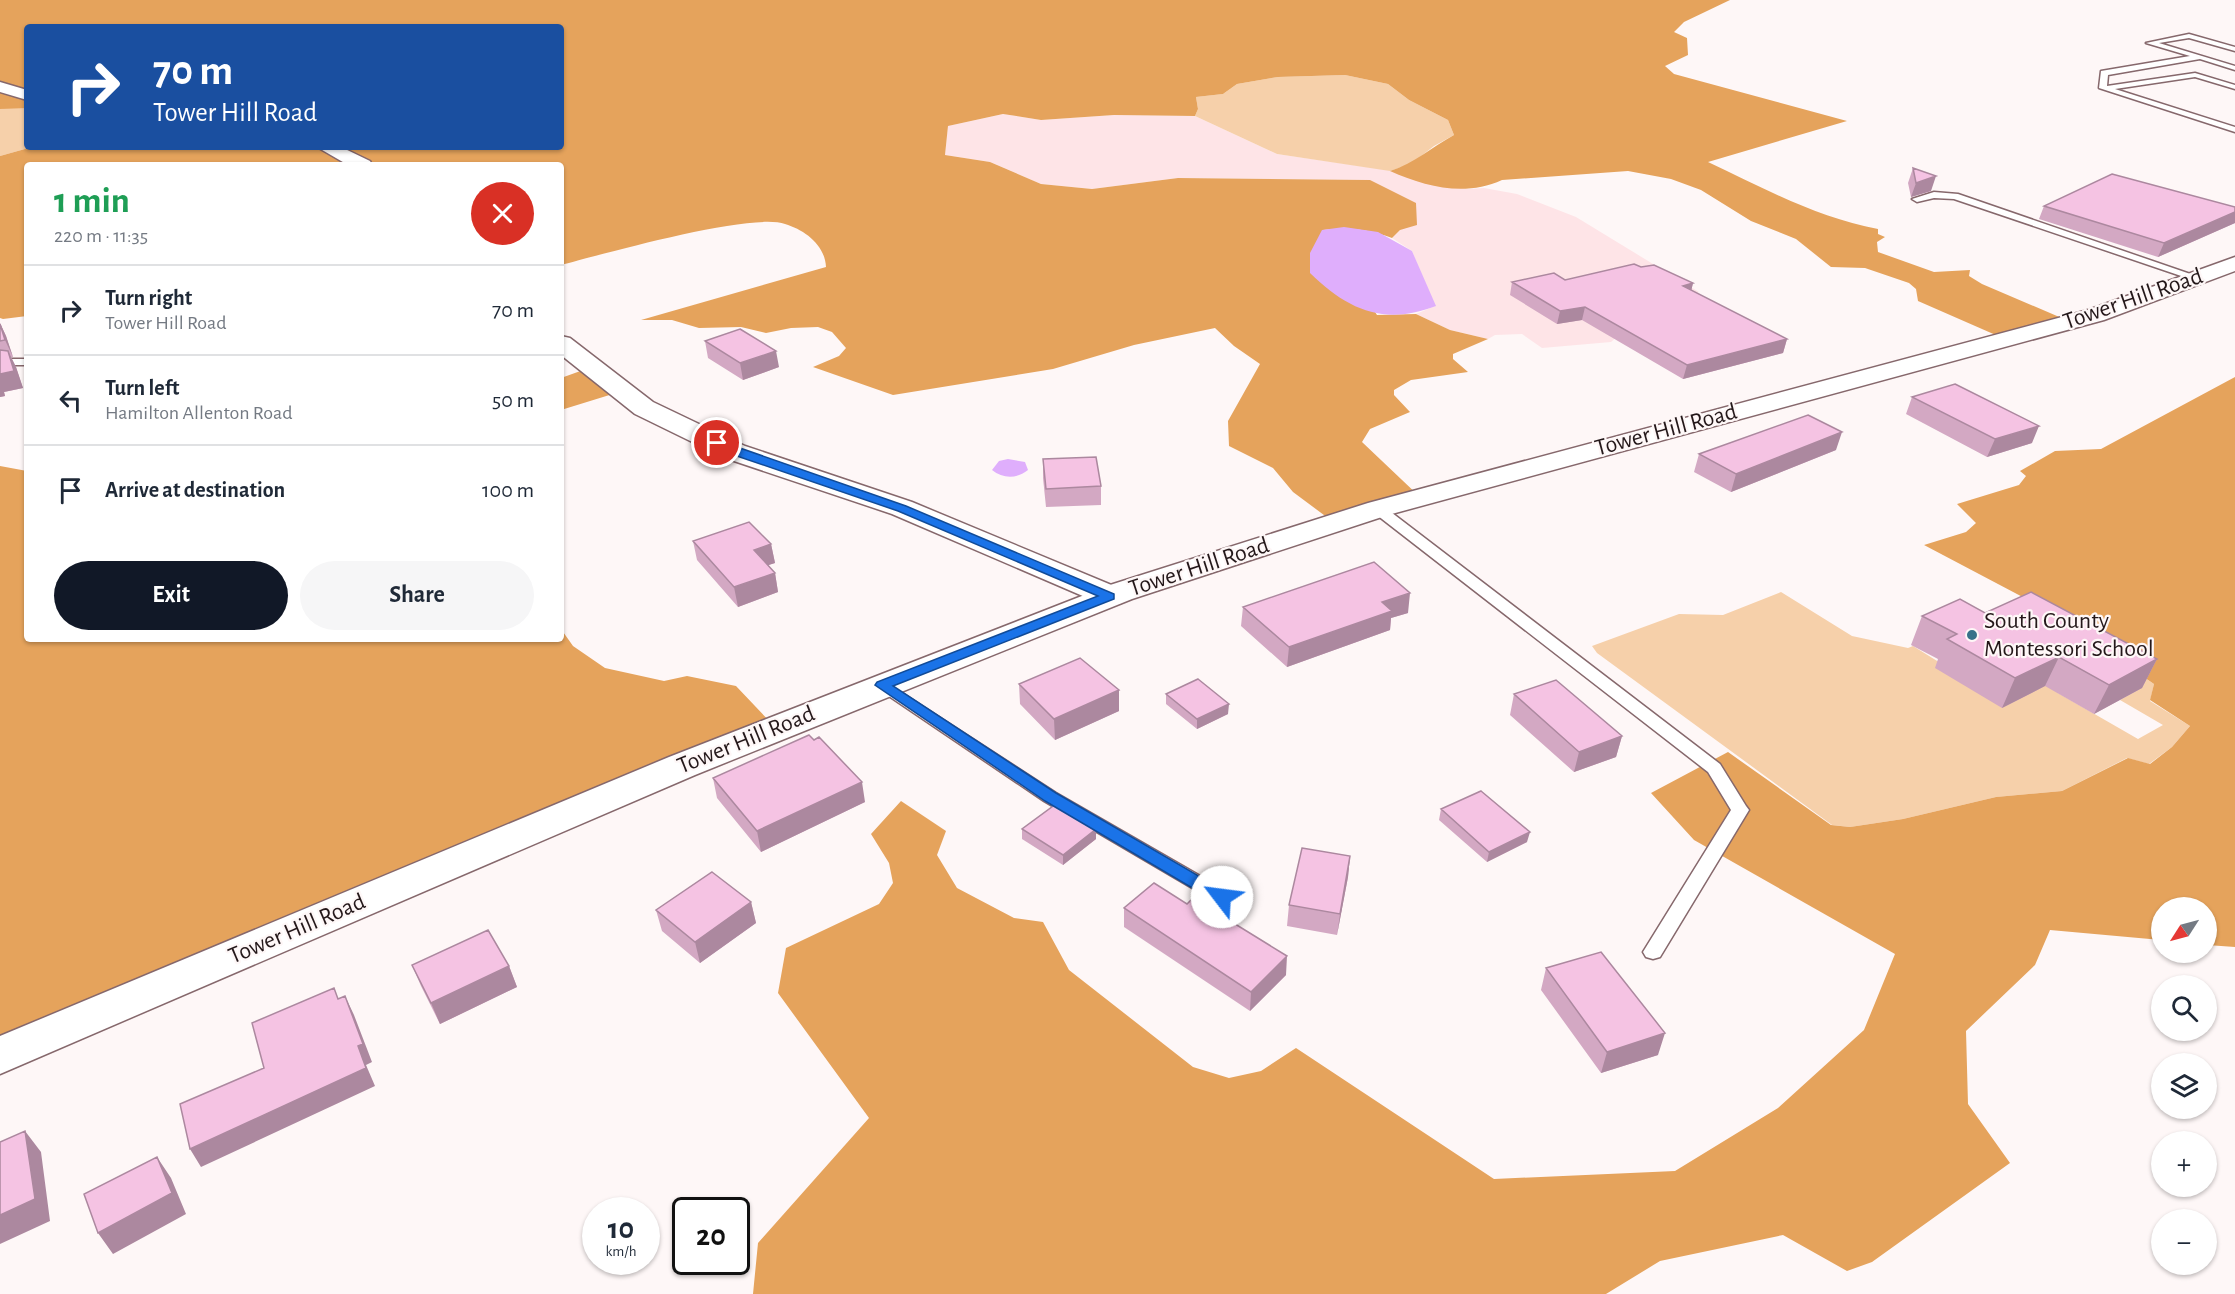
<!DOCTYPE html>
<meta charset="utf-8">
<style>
body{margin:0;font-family:"Alegreya Sans",sans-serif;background:#f6f6f7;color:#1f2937;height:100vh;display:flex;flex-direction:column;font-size:22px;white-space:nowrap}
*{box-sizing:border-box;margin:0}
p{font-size:20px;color:#747a83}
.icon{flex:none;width:33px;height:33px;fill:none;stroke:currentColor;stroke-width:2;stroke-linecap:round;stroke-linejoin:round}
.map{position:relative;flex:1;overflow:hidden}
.side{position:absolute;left:24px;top:162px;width:540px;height:480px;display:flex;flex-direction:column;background:#fff;border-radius:6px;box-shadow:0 2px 4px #0004}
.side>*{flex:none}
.banner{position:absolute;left:24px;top:24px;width:540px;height:126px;border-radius:6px;box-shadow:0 2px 4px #0004;background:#1a4fa0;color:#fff;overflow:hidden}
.needle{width:39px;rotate:234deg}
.tools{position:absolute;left:2151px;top:897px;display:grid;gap:12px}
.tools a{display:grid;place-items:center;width:66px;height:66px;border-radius:50%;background:#fff;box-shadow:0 2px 4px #0004;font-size:30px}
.speed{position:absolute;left:582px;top:1197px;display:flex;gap:12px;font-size:30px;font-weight:700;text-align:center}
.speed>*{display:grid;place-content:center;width:78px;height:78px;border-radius:50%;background:#fff;box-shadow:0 2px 4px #0004;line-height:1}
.speed small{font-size:15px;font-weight:400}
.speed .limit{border:3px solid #111;border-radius:9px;background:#fff;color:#111}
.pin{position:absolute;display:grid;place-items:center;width:51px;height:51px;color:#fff;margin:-26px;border:3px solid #fff;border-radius:50%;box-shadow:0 2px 6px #0007}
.me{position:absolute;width:66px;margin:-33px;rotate:300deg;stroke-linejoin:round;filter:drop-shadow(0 0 4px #0008)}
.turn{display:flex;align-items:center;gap:21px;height:126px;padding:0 30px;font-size:27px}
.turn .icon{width:78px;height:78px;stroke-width:2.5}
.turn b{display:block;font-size:42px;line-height:51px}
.round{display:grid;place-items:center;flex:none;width:63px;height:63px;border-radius:32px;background:#f6f6f7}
.summary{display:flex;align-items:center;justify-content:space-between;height:102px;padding:0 30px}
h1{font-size:36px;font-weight:600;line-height:45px;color:#1e9e55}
.button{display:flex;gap:12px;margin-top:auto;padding:12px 30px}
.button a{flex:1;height:69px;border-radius:36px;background:#111827;color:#fff;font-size:24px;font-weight:600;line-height:69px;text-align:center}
.button a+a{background:#f6f6f7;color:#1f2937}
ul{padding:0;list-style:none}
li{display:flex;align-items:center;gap:18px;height:90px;padding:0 30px;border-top:2px solid #e0e1e3}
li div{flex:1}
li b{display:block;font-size:22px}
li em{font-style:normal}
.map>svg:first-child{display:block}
.built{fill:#fee4e7}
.green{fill:#f6d0aa}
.forest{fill:#e5a35c}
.water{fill:#dfaefc}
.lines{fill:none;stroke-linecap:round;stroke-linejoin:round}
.service-casing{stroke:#86686c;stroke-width:3}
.tertiary-casing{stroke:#86686c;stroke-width:3}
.primary-casing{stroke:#86686c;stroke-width:3}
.service{fill:#fff;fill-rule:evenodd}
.tertiary{fill:#fff;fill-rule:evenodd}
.primary{fill:#fff;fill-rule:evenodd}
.wall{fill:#d3a8c3}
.shaded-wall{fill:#ac889f}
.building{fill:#f5c3e3;stroke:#ac889f;stroke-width:1.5}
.route{fill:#1a73e8;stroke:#114b97;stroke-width:1.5}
.poi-dot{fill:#37728a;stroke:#fef7f7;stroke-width:2}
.labels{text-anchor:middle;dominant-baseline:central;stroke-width:4.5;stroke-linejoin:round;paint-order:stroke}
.street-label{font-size:24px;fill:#24181a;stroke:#fef7f7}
.poi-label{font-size:24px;fill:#24181a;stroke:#fef7f7;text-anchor:start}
</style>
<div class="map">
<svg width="2235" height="1294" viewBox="0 0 2235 1294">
<rect width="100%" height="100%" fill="#fef7f7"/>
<path class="built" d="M1003,114L1041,120L1114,115L1195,116L1277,154L1388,170L1466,189L1484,188L1517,194L1576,217L1699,292L1630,325L1611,342L1542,348L1522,334L1495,335L1488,339L1450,330L1416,314L1435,306L1412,251L1392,238L1400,230L1370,180L1178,178L1092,189L1041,184L990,162L945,155L948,126Z"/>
<path class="green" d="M1345,75L1388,84L1409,100L1448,120L1454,135L1434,146L1411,164L1390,171L1277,154L1195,116L1198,109L1196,97L1223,94L1237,84L1278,77Z
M11,106L27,108V147H32L0,156V109Z
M1781,592L1852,636L1908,648L1913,646L1942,664L2054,681L2058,693L2138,739L2163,725L2120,700L2141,688L2139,674L2154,684L2150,701L2190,726L2172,747L2149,764L2127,758L2062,791L1996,797L1903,819L1850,827L1832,825L1597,653L1592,646L1679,614L1723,615Z"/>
<path class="forest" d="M0,0H1730L1684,22L1674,32L1687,38L1688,55L1665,66L1674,74L1847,121L1708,162C1763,188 1818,218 1878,229V234L1885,237L1877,242L1878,252L1934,272L1970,270L1969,276L1982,284L2064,319L1998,336L1918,301L1916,289L1909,283L1865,268L1831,267L1796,239L1751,221L1701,190L1671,179L1628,171L1502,180C1465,197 1426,187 1390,171C1415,163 1432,147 1454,135L1448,120L1409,100L1388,84L1345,75L1278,77L1237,84L1223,94L1196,97L1198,109L1195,116L1114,115L1041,120L1003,114L948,126L945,155L990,162L1041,184L1092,189L1178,178L1370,180L1416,203L1417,225L1400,230L1392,238C1369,229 1347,227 1323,230L1377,315L1416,314L1450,330L1488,339L1453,354V359L1468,372L1411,380L1394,390V395L1410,412L1370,429L1362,442L1421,498L1336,524L1293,492L1273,468L1229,446L1228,421L1260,364L1234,346L1215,328L1134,345L1053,369L893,395L813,367L839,356L846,348L832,332L818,327L791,328L766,333L741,327L699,328L672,320H641L826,267C825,245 805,230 785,224C751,212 603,254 561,265V165H27V316L3,319L0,318V156L32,147H561V27H27V108L0,109Z
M586,369L616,393L561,410V378Z
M2235,377V947L2207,945L2206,908H2162L2161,940L2050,930L2035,965L1966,1031L1968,1104L2010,1163L1872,1262L1847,1271L1783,1235L1660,1261L1606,1294H753L758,1243L869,1118L778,993L786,948L879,904L893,883L889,863L871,834L901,801L946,831L937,855L957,888L1014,918L1043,922L1069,970L1193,1067L1229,1078L1261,1071L1296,1048L1494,1179L1675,1171L1778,1108L1864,1030L1895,954L1694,840L1651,793L1728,752L1831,825L1850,827L1903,819L1996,797L2062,791L2128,758L2150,764L2172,747L2190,726L2150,700L2154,684L2036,604L1924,545L1966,532L1976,523L1957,504L2019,485L2026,476L2020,471L2055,451L2101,449Z
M0,466L27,471V639H561V629L573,646L605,668L664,681L687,676L736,686L773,725L0,1058Z"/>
<path class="water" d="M1344,227L1378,232L1412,251L1436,306C1384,326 1348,310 1310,273V253L1322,230Z
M1008,459L1025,462L1028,470C1017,479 1003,479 992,470L999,461Z"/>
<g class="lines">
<g class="service-casing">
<path id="service" d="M2189,34L2235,47V51L2189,38L2159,43L2235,66V70L2200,59L2108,75L2107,86L2195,73L2235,85V89L2195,77L2115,89L2235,127V132L2099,88L2101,71L2190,56L2146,43Z
M1934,192L1958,194L2202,278L2193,280L1954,199L1934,198L1917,202L1912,199Z
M0,359H27V365H0Z
M1378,505L1383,506L1720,764L1746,806L1749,810L1660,957L1653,959L1646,957L1643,952L1731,810L1708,772L1373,512L1371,509Z
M882,680L1056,793L1228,892L1231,897L1228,902L1222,904L1216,902L1044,801L877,688L874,685L877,682Z"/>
</g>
<g class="tertiary-casing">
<path id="tertiary" d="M0,82L27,90V100L0,92Z
M317,147H341L370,161L372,165H348Z
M561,336L570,338L653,402L745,446L912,502L1121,589L1126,596L1121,603L1110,605L1099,603L892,514L725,458L635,414L561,355Z"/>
</g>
<g class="primary-casing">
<path id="primary" d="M2235,257V271L2104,320L1388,515L1132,599L695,775L0,1074V1036L669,757L1110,585L1368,503L2088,310Z"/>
</g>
<use href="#service" class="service"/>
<use href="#tertiary" class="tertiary"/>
<use href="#primary" class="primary"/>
</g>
<path class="wall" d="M1913,168L1931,191L1911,197L1908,183Z
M2044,206L2235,207V223L2158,257L2039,219Z
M1641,267L1693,283L1691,291L1787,339L1783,353L1683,379L1582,320L1557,324L1510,295L1512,282L1565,280Z
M0,323L6,336L13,357H11L16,367L23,388L4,392L5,396L0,397Z
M705,341L779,367L743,380L708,358Z
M1912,397L2032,443L1987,457L1906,414Z
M1836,450L1731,492L1694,472L1699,454Z
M1043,459L1101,486V505L1046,507L1043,478Z
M693,541L771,544L775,563L768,565L775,573L778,592L738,607L697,560Z
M1243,607L1408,613L1391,618L1390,630L1287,667L1241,626Z
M1985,613L2157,659L2142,688L2094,714L2045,686L2002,708L1935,668L1938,659L1911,645L1922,616Z
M1019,684L1119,711L1055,740L1020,704Z
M1166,694L1228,714L1197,729L1166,704Z
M1514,694L1622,736L1616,757L1574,772L1510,715Z
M713,778L865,802L761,852L717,798Z
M1441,809L1527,842L1487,862L1439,820Z
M1022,829H1096V839L1063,865L1022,839Z
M1350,856L1348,877L1337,935L1287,926L1289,905Z
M751,902L756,923L700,963L662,931L656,910Z
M1124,908L1286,975L1250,1011L1124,927Z
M412,965L509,966L517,987L440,1024L421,986Z
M1546,968L1658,1055L1601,1073L1541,990Z"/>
<path class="shaded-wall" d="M1936,176L1931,191L1911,197L1916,183Z
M2235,212V223L2158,257L2164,243Z
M1693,283L1690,296L1683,286Z
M1585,307L1582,320L1557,324L1560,311Z
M0,323L6,336L13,357L5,340Z
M1787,339L1783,353L1683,379L1687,365Z
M8,351L16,367L23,388L4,392L5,396L0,397V374Z
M776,351L779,367L743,380L740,363Z
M2039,426L2032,443L1987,457L1995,439Z
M1842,432L1836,450L1731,492L1736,474Z
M771,544L775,563L757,569L754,550Z
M775,573L778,592L738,607L734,587Z
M1410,593L1408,613L1391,618L1390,630L1287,667L1289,647L1382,602Z
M2059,657L2045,686L2002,708L2015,678Z
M2157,659L2142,688L2094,714L2109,685Z
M1119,690V711L1055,740L1054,719Z
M1229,704L1228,714L1197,729V719Z
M1622,736L1616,757L1574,772L1579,752Z
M862,782L865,802L761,852L757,831Z
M1096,829V839L1063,865V855Z
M1530,832L1527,842L1487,862L1489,852Z
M1350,856L1348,877L1337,935L1340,914Z
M751,902L756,923L700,963L695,942Z
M1287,956L1286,975L1250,1011L1251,992Z
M509,966L517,987L440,1024L431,1003Z
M345,996L354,1015L372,1062L366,1065L375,1086L201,1167L190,1149L358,1046Z
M1665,1033L1658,1055L1601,1073L1607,1052Z
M25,1131L41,1152L50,1221L0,1244V1215Z
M157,1157L171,1178L186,1214L113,1254L98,1233Z"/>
<path class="building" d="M1913,168L1936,176L1916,183Z
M2112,174L2235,207V212L2164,243L2044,206Z
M1634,264L1641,267L1654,265L1693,283L1683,286L1787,339L1687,365L1585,307L1560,311L1512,282L1554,273L1565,280Z
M0,324L5,340L0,341Z
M740,329L776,351L740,363L705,341Z
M0,350L8,351L14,371L0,374Z
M1955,384L2039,426L1995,439L1912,397Z
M1808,415L1842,432L1736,474L1699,454Z
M1096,457L1101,486L1046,489L1043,459Z
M749,522L771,544L754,550L775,573L734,587L693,541Z
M1374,562L1410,593L1382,602L1392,611L1289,647L1243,607Z
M2031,592L2157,659L2109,685L2059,657L2015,678L1947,639L1957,634L1922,616L1960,599L1985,613Z
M1080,658L1119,690L1054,719L1019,684Z
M1198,679L1229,704L1197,719L1166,694Z
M1556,680L1622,736L1579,752L1514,694Z
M809,735L814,740L819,737L862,782L757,831L713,778Z
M1481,791L1530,832L1489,852L1441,809Z
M1056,804L1096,829L1063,855L1022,829Z
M1302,848L1350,856L1340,914L1289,905Z
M712,872L751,902L695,942L656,910Z
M1154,883L1187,904L1193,898L1287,956L1251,992L1124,908Z
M488,930L509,966L431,1003L412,965Z
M1601,952L1665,1033L1607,1052L1546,968Z
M334,988L338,999L345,996L363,1044L358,1046L366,1068L190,1149L180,1104L264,1068L252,1023Z
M25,1131L35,1199L0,1215V1142Z
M157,1157L172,1193L98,1233L84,1194Z"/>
<path class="route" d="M717,440L906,506L1114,594V599L893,686L1056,793L1228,893L1230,897L1228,902H1216L1045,801L875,685L877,682L1098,596L898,511L731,454L713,445L711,443Z"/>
<circle class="poi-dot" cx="1972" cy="635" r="6"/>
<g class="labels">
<g class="street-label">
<text transform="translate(2133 299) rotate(-19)">Tower Hill Road</text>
<text transform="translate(1666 430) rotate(-15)">Tower Hill Road</text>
<text transform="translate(1199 567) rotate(-18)">Tower Hill Road</text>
<text transform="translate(746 740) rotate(-22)">Tower Hill Road</text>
<text transform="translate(297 929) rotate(-23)">Tower Hill Road</text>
</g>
<g class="poi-label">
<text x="1984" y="621">South County<tspan x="1984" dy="28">Montessori School</tspan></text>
</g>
</g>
</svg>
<div class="tools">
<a><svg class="needle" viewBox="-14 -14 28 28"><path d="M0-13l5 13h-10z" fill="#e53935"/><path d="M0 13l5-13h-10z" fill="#747a83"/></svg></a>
<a><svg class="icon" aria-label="search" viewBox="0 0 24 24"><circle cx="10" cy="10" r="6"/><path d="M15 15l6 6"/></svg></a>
<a><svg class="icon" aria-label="layers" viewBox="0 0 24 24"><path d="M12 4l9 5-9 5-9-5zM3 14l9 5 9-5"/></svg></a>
<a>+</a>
<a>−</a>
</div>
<div class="speed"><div>10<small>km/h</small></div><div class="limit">20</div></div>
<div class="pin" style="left:717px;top:443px;background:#d93025"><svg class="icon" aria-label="arrive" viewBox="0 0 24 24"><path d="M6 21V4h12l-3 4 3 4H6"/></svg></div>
<svg class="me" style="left:1222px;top:897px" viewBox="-20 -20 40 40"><circle r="19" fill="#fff"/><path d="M0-13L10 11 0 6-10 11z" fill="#1a73e8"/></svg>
<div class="banner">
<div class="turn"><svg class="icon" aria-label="right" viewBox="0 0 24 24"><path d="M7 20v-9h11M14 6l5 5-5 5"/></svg><div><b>70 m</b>Tower Hill Road</div></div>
</div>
<section class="side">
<div class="summary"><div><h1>1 min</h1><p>220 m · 11:35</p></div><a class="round" style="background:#d93025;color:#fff"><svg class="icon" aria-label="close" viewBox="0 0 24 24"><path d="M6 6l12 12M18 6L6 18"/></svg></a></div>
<ul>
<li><svg class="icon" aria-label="right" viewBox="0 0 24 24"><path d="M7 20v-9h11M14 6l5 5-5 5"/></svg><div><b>Turn right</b><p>Tower Hill Road</p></div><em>70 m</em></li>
<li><svg class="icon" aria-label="left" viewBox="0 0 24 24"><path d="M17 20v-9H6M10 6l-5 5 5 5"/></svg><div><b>Turn left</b><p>Hamilton Allenton Road</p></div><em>50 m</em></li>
<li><svg class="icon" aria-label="arrive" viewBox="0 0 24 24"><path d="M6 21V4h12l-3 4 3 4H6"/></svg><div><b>Arrive at destination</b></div><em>100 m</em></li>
</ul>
<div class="button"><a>Exit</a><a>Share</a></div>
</section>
</div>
